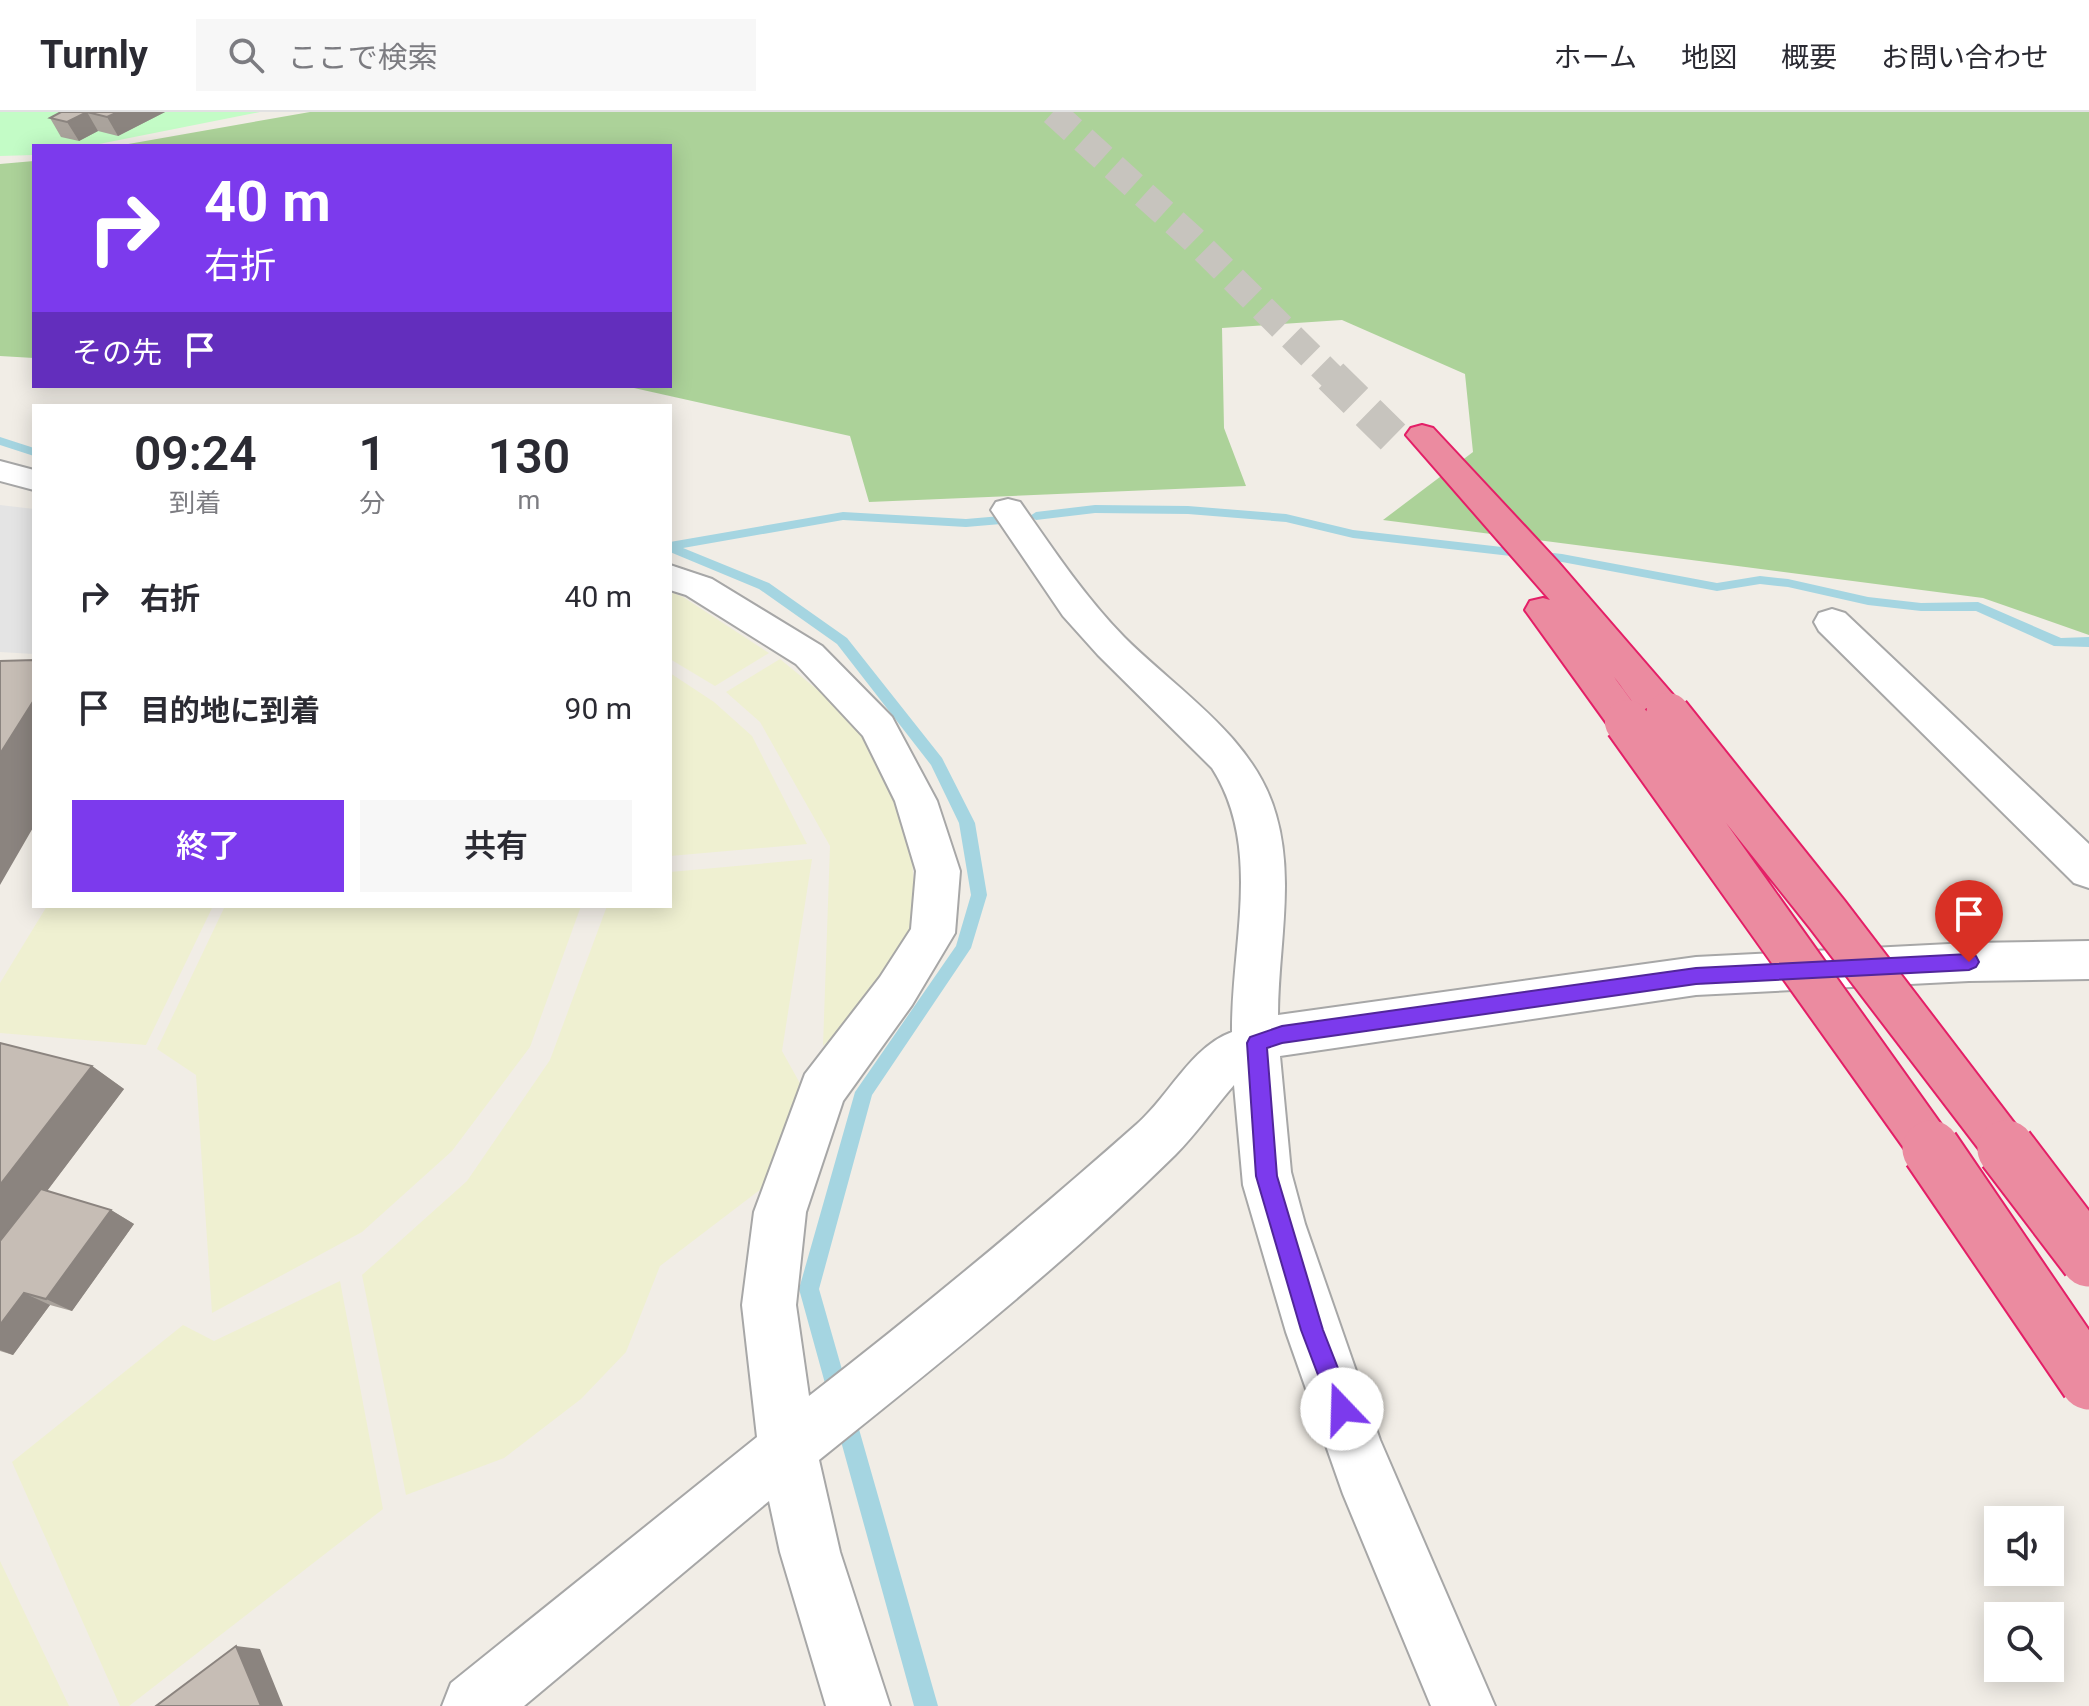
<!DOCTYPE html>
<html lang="ja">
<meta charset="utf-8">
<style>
body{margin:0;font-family:Roboto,"Noto Sans JP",sans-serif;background:#f7f7f7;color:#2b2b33;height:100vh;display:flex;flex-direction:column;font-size:30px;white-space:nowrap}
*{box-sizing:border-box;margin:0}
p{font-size:26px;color:#7c7c81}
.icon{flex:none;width:44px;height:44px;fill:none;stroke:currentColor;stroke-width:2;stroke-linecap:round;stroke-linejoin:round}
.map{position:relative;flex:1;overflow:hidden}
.side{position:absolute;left:32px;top:292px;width:640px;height:504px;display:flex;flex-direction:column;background:#fff;border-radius:0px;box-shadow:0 4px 20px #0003}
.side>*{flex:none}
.banner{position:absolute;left:32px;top:32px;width:640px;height:244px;border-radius:0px;box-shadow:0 4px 20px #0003;background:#7c3aed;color:#fff;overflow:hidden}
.buttons{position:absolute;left:1984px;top:1394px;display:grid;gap:16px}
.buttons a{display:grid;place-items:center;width:80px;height:80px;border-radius:0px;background:#fff;box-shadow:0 4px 20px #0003;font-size:40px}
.pin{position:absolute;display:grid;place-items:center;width:68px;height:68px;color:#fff;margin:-82px -34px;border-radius:50% 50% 50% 0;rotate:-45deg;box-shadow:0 0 8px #0007}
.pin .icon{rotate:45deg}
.me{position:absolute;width:88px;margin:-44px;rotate:339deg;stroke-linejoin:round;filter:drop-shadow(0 0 6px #0008)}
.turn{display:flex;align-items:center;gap:28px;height:168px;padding:0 40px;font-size:36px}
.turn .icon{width:104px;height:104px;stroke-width:2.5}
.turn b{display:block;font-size:56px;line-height:68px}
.then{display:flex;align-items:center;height:76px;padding:0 40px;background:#0003;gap:16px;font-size:30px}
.eta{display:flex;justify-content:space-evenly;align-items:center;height:136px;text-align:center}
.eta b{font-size:48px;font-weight:600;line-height:56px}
.action{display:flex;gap:16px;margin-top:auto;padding:16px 40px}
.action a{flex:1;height:92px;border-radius:0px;background:#7c3aed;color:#fff;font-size:32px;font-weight:600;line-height:92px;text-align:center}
.action a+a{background:#f7f7f7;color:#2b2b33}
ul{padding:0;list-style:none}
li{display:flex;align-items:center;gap:24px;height:112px;padding:0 40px}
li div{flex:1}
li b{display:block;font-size:30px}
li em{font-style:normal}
header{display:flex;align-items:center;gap:48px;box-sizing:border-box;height:112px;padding:0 40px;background:#fff;border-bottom:2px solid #e1e1e2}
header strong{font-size:38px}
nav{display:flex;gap:44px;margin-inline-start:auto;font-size:28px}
.search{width:560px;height:72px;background:#f7f7f7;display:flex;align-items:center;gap:20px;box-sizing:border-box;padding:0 28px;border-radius:0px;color:#7c7c81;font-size:30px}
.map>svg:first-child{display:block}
.farmland{fill:#eff0d1}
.forest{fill:#acd299}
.park{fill:#c3fcc6}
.parking{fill:#e4e4e4}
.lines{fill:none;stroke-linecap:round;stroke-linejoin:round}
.stream{fill:#a5d5e1;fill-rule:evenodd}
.highway-tunnel-far1{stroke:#c7c4be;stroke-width:27;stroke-dasharray:27 14;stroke-linecap:butt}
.highway-tunnel{stroke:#c7c4be;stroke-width:35;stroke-dasharray:35 17;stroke-linecap:butt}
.minor-casing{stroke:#a7a7a7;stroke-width:4}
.highway-casing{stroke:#e41f67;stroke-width:4}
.minor{fill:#fff;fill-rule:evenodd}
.highway{fill:#eb8ba0;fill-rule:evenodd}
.highway-bridge-far2-casing{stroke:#e41f67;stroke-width:38;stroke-linecap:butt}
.highway-bridge-far1-casing{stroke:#e41f67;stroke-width:48;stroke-linecap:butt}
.highway-bridge-casing{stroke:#e41f67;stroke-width:61;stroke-linecap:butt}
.highway-bridge-far2{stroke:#eb8ba0;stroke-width:35}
.highway-bridge-far1{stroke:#eb8ba0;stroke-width:44}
.highway-bridge{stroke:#eb8ba0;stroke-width:57}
.wall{fill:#aaa39c}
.shaded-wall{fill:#8b847f}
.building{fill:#c6bdb5;stroke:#8b847f;stroke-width:2}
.route{fill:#7c3aed;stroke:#51269a;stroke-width:2}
</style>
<header>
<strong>Turnly</strong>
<div class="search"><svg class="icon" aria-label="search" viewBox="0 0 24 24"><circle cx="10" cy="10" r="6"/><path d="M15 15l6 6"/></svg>ここで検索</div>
<nav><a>ホーム</a><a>地図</a><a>概要</a><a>お問い合わせ</a></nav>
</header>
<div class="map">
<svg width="2089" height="1594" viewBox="0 0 2089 1594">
<rect width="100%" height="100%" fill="#f1ede6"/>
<path class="farmland" d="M670,480L683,485L769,541L715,574L670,547Z
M780,547L836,593L881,647L911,734L917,814L890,870L823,934L830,734L760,610L726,580Z
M670,561L714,590L752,624L807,732L670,744Z
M812,747L782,939L802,975L769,1071L660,1154L626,1240L581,1287L504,1346L406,1383L362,1163L467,1069L550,948L607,794H670V760Z
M47,794H213L146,933L0,921V871Z
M225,794H581L530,935L452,1039L362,1120L212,1201L196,963L157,937Z
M340,1169L383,1397L129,1594H120L12,1350L183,1213L214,1229Z
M0,1449L69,1594H0Z"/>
<path class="forest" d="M310,0H2089V523L1983,486L1383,408L1473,340L1465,262L1342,208L1222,216L1224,316L1246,374L869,390L850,324L625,274H670V34H117Z
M34,49V246L0,244V52Z"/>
<path class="park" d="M0,0H260L89,34H34V43L0,44Z"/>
<path class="parking" d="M0,393L34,397V542L0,540Z"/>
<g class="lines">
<path class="stream" d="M0,325L34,336V344L0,333Z
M1095,393L1188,394L1286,402L1353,418L1562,442L1717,471L1760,464L1788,467L1868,485L1921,491L1978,490L2061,526L2089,525V535L2054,534L1976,499H1921L1868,493L1788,475L1760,472L1717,479L1562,450L1353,426L1286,410L1188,402L1095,401L1036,408L1030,404L1036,400Z
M843,400L966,407L1001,404L1007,408L1001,412L966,415L843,408L683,436L769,471L847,526L942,646L975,711L987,783L971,836L872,983L819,1177L938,1594H914L799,1177L855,980L956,834L971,783L959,711L931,653L837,532L759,477L670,440V430Z"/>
<path class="highway-tunnel-far1" d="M1053,0L1193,127L1333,266"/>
<path class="highway-tunnel" d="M1331,264L1398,330"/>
<g class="minor-casing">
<path id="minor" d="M0,349L34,358V378L0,369Z
M1008,387L1020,390C1053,437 1084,484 1124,525C1178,579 1255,626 1276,703C1295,768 1278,837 1278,903L1696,845L1969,831L2089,829V867L1969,869L1696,883L1280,944L1291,1060L1305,1112L1380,1328L1495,1594H1431L1343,1382L1286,1220L1243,1073L1234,973C1214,996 1196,1022 1175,1043C1064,1152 940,1251 819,1348L840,1440L890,1594H826L780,1440L769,1389L524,1594H442L451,1571L757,1325L742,1193L754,1100L805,962L880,865L911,817L916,759L895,689L863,624L796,552L686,483L670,478V453L712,467L822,534L892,605L937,689L960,759L955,821L912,893L843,989L806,1100L796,1193L809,1284C921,1197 1031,1106 1137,1012C1169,984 1191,935 1232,920C1231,831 1263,736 1212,656L1098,543L1063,504L991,398L996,390Z
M1832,497L1845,501L2089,732V776L2074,771L1819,519L1814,510L1819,501Z"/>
</g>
<g class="highway-casing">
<path id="highway" d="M1422,313L1433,316L1558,450L1680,591L1686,601L1680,611C1647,621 1633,588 1614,565L1647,610L1641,620L1627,624L1613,620L1525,498L1530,489L1543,486L1550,488L1406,323L1411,316Z"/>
</g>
<use href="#minor" class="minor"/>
<use href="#highway" class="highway"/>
<g class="highway-bridge-far2-casing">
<path id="highway-bridge-far2" d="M1666,601L1669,605"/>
</g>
<g class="highway-bridge-far1-casing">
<path id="highway-bridge-far1" d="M1668,603L1827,802L2008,1039
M1627,610L1933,1039"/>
</g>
<g class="highway-bridge-casing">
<path id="highway-bridge" d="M1931,1037L2089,1269
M2006,1037L2089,1146"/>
</g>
<use href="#highway-bridge-far2" class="highway-bridge-far2"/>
<use href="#highway-bridge-far1" class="highway-bridge-far1"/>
<use href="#highway-bridge" class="highway-bridge"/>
</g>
<path class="wall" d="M61,0H165L118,24L98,19L79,29L61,25L50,6Z
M0,931L92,954L124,977L47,1079L111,1098L134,1112L72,1199L50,1193L13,1243L0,1239Z"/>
<path class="shaded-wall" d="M87,0L98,19L79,29L67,10Z
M118,0H165L118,24L107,5Z
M34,588V714L0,773V642Z
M92,954L124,977L0,1141V1073Z
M111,1098L134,1112L72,1199L46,1187Z
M24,1181L50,1193L13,1243L0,1238V1213Z
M236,1534L260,1537L283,1594H261Z"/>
<path class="building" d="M61,0H118L107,5L87,0L67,10L50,6Z
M34,548V588L0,642V549Z
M0,931L92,954L0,1073Z
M41,1077L111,1098L46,1187L24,1181L0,1213V1129Z
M236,1534L261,1594H156Z"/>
<path class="route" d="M1969,842L1976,844L1979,850L1976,855L1969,858L1696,872L1282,931L1267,936L1277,1064L1323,1218L1354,1297L1350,1305L1342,1309L1334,1305L1301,1218L1256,1064L1247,931L1250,925L1282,914L1696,856Z"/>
</svg>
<div class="buttons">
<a><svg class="icon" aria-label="sound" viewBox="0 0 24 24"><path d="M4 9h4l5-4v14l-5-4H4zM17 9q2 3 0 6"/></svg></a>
<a><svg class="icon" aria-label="search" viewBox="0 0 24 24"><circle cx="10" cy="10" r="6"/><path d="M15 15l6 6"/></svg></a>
</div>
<div class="pin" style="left:1969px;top:850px;background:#d93025"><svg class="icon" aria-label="arrive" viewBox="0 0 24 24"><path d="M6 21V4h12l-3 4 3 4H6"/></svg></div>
<svg class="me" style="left:1342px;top:1297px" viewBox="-20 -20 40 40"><circle r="19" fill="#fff"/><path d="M0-13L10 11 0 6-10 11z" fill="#7c3aed"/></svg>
<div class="banner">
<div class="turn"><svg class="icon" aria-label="right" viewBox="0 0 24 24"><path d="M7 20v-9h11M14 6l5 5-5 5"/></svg><div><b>40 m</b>右折</div></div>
<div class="then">その先<svg class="icon" aria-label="arrive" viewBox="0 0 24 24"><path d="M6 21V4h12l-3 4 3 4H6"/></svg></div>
</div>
<section class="side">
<div class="eta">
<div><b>09:24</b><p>到着</p></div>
<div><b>1</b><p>分</p></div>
<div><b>130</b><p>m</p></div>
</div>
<ul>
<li><svg class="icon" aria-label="right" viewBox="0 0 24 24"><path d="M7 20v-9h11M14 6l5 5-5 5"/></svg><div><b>右折</b></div><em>40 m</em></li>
<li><svg class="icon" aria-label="arrive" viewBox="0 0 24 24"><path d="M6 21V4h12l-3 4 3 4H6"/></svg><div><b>目的地に到着</b></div><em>90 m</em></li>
</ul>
<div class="action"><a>終了</a><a>共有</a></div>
</section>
</div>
